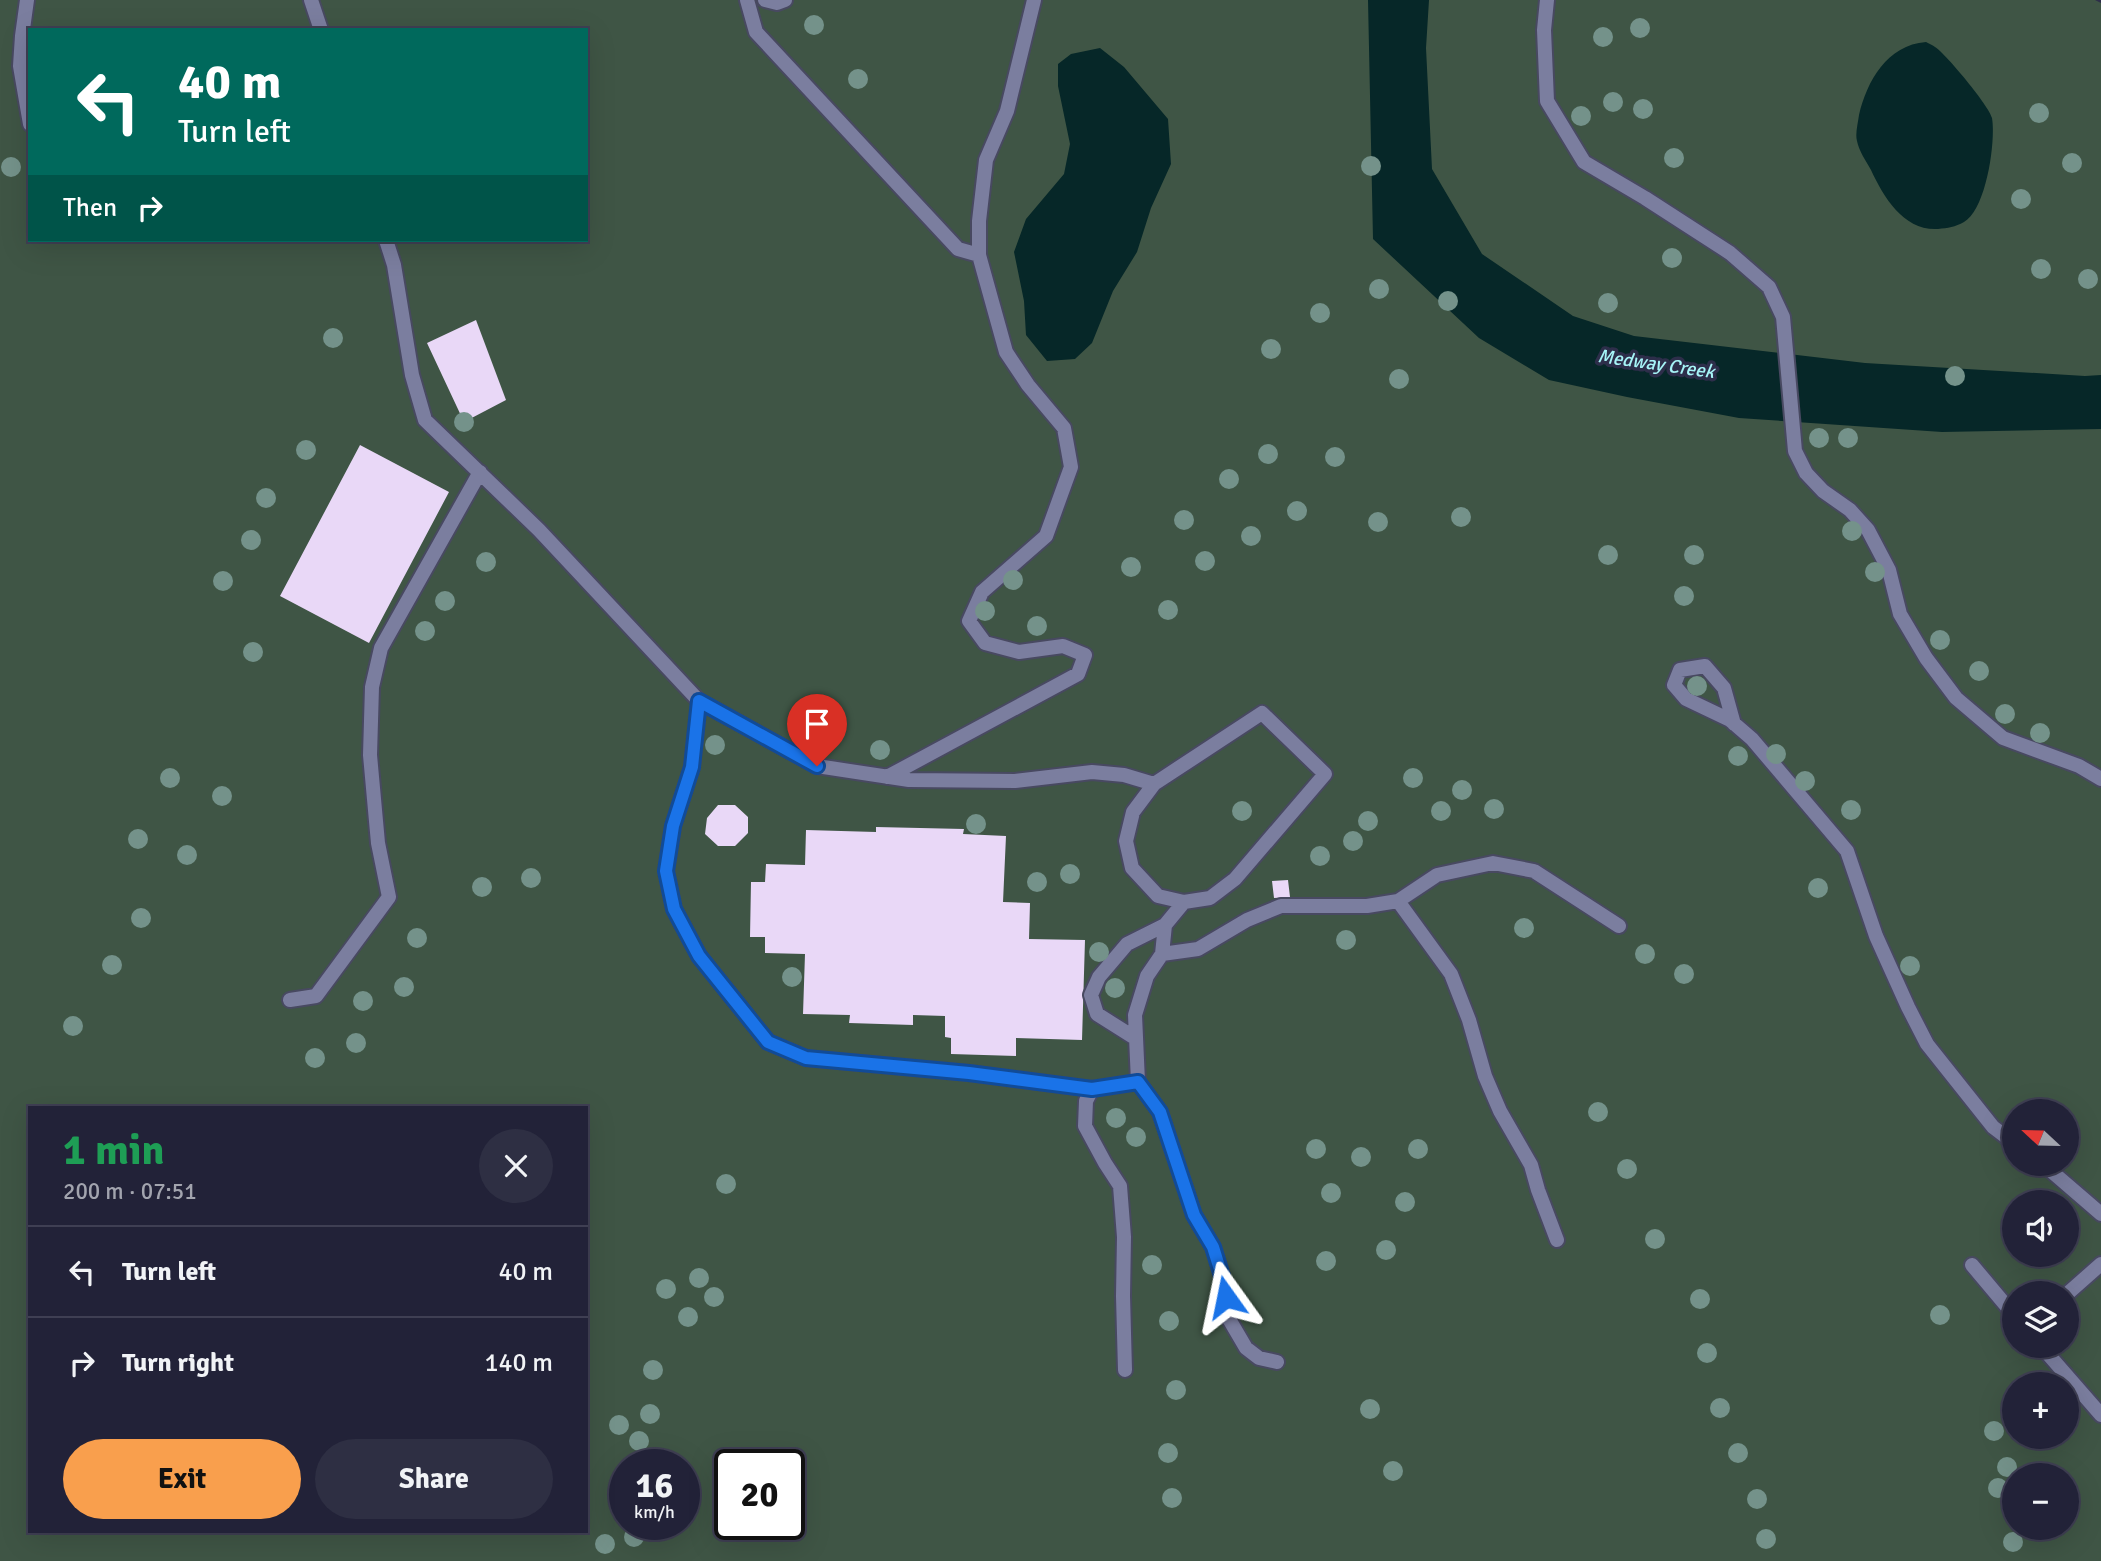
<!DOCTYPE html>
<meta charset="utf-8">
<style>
body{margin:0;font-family:Signika,sans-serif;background:#2e2f43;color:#f1f3f6;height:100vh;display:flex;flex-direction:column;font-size:26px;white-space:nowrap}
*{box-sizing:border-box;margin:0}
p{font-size:23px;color:#a2a4ae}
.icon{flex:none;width:38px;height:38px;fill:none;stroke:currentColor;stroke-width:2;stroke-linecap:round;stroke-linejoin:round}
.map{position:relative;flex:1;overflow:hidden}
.side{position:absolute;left:28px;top:1106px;width:560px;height:427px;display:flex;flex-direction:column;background:#222238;border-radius:0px;box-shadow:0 7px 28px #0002,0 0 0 2px #3f3f53}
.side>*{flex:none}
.hud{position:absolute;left:28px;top:28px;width:560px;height:214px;border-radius:0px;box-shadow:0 7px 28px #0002,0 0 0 2px #3f3f53;background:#00695c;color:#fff;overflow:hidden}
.needle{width:46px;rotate:292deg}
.tools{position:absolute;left:2002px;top:1099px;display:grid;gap:14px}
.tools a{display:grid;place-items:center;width:77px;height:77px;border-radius:50%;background:#222238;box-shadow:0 7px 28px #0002,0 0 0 2px #3f3f53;font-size:35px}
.speed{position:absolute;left:609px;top:1449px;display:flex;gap:14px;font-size:35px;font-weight:700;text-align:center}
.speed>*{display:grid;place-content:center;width:91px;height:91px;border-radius:50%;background:#222238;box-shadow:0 7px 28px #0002,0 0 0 2px #3f3f53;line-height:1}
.speed small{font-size:18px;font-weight:400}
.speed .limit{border:4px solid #111;border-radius:10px;background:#fff;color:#111}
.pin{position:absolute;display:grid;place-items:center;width:60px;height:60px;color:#fff;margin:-72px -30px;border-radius:50% 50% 50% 0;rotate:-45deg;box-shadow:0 0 7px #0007}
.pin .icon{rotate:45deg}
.me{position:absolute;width:77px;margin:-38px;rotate:348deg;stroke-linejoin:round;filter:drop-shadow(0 0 5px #0008)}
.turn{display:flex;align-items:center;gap:24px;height:147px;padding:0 35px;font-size:32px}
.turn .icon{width:91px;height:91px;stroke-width:2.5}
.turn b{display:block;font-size:49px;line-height:60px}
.then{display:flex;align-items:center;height:66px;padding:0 35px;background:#0003;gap:14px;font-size:26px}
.round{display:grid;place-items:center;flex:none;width:74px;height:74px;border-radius:37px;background:#2e2f43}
.headline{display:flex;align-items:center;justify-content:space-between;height:119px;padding:0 35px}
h1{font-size:42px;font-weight:800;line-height:52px;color:#1e9e55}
.cta{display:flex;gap:14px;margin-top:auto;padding:14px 35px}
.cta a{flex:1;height:80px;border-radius:42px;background:#f99f4d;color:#111;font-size:28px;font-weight:800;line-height:80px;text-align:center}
.cta a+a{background:#2e2f43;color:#f1f3f6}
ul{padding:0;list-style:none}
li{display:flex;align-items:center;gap:21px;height:91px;padding:0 35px;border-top:2px solid #3f3f53}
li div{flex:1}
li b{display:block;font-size:26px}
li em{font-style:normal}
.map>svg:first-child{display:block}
.green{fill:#3f5545;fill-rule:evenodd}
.water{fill:#062728}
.building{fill:#e9d8f7}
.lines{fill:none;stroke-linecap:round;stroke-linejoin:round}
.lane-casing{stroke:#484961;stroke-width:18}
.lane{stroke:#7b7e9f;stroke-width:14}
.tree{fill:#74928a}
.route-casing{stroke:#114b97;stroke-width:18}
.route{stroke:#1a73e8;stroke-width:12}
.labels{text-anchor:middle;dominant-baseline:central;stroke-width:7;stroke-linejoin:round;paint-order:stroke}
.water-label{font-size:19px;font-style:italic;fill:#a6f4f7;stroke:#2d2e4a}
</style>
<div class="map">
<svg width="2101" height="1561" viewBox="0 0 2101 1561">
<rect width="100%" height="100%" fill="#2d2e4a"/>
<path class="green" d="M0,0H2095L2101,3V1561H0ZM30,30H586V240H30ZM30,1108H586V1531H30ZM2014,1111H2067V1164H2014ZM2014,1202H2067V1255H2014ZM2014,1293H2067V1346H2014ZM2014,1384H2067V1437H2014ZM625,1465H684V1524H625ZM730,1465H789V1524H730ZM2014,1475H2067V1528H2014Z"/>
<path class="water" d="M1368,0H1429L1426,48L1432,169L1482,254L1573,316L1634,336L1865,363L2085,376L2101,375V429L1942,432L1739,418L1627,397L1549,380L1479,338L1373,239Z
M1926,42C1929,44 1933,45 1935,47C1946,54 1990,107 1992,118C1996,142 1986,210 1964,222C1955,227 1948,228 1938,229C1904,231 1884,198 1871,170C1866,161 1859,151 1857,141C1855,134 1858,123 1859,115C1867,81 1887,45 1926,42Z
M1100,48L1124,67L1168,119L1171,164L1151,208L1137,252L1113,291L1092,343L1075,359L1047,361L1026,335L1024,301L1014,252L1026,219L1064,174L1070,144L1058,86V64L1071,54Z"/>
<path class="building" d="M476,320L506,400L464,422L427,343Z
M360,445L449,492L369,643L280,596Z
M718,805H735L748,817V833L735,846H718L705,834L707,818Z
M876,827L964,829L963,834L1006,836L1003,902L1030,903L1029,939L1085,940L1082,1040L1016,1038V1056L951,1054V1038L945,1037V1016L913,1015V1025L849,1023L850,1015L803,1014L805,954L765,953V937H750L751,882H765L766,864L805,865L806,830L876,832Z
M1288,880L1290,897L1274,898L1272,881Z"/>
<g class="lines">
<g class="lane-casing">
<path id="lane" d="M27,0L22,36L20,66L30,124
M311,0L321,30
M747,0L756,32L958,249L979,255
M765,0L777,3L785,0
M1547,0L1544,30L1547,101L1584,162L1645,198L1730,253L1769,287L1783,317L1795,451L1806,473L1823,491L1850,510L1868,530L1889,570L1900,614L1926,658L1956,698L2003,738L2079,766L2101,779
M386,240L394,265L412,375L425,420L539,530L699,701L817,766L909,780L1015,781L1092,772L1124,775L1154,784
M699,701L692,767L673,826L666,871L674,909L699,956L768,1042L806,1058L969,1073L1092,1089
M1262,713L1325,774L1235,879L1210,898L1184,902L1158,896L1132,868L1126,841L1133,812L1154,784Z
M1734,724L1724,688L1705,666L1680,670L1674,685L1686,699L1730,720L1752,739L1847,851L1876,936L1908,1007L1927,1044L1993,1127L2014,1143
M887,777L1078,674L1085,655L1063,646L1019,652L985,643L969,621L982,592L1046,536L1071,467L1064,428L1028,385L1006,352L979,255V221L986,160L1007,111L1034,0
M1398,901L1451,974L1469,1020L1485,1076L1500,1111L1531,1165L1538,1190L1557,1240
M1162,954L1165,925L1184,902
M290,1000L316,996L389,897L378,843L370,755L372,687L381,648L480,472
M1135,1038L1097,1014L1091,995L1099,977L1127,944L1165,925
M2043,1164L2101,1214
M1972,1265L2014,1315
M2067,1294L2101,1264
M2041,1346L2101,1415
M1277,1362L1259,1358L1246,1348L1229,1319L1222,1276L1213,1247L1194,1215L1160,1112L1138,1082L1135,1015L1147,976L1162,954L1198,949L1247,920L1281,906H1367L1398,901L1437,875L1493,863L1534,871L1619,926
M1125,1370L1123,1296L1124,1237L1120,1186L1105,1163L1085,1126L1086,1101L1092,1089L1138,1082"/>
</g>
<use href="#lane" class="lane"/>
</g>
<g class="tree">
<circle cx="814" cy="25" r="10"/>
<circle cx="1640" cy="28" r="10"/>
<circle cx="1603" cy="37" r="10"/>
<circle cx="858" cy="79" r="10"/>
<circle cx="1613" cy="102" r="10"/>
<circle cx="1643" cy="109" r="10"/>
<circle cx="2039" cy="113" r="10"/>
<circle cx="1581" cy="116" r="10"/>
<circle cx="1674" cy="158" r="10"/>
<circle cx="2072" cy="163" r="10"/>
<circle cx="1371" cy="166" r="10"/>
<circle cx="11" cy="167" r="10"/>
<circle cx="2021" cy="199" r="10"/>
<circle cx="1672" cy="258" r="10"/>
<circle cx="2041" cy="269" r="10"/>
<circle cx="2088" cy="279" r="10"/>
<circle cx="1379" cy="289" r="10"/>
<circle cx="1448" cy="301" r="10"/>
<circle cx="1608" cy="303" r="10"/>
<circle cx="1320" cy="313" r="10"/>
<circle cx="333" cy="338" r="10"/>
<circle cx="1271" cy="349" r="10"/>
<circle cx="1955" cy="376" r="10"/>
<circle cx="1399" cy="379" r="10"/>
<circle cx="464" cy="422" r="10"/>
<circle cx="1819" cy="438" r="10"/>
<circle cx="1848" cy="438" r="10"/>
<circle cx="306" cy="450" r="10"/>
<circle cx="1268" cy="454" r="10"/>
<circle cx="1335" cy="457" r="10"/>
<circle cx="1229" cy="479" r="10"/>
<circle cx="266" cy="498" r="10"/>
<circle cx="1297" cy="511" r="10"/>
<circle cx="1461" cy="517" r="10"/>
<circle cx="1184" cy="520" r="10"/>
<circle cx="1378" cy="522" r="10"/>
<circle cx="1852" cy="531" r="10"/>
<circle cx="1251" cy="536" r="10"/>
<circle cx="251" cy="540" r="10"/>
<circle cx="1608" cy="555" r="10"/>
<circle cx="1694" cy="555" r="10"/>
<circle cx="1205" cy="561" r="10"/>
<circle cx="486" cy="562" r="10"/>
<circle cx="1131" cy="567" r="10"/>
<circle cx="1875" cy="572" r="10"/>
<circle cx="1013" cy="580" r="10"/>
<circle cx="223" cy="581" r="10"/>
<circle cx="1684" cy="596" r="10"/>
<circle cx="445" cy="601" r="10"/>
<circle cx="1168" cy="610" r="10"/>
<circle cx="985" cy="611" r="10"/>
<circle cx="1037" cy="626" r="10"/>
<circle cx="425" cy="631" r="10"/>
<circle cx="1940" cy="640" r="10"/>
<circle cx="253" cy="652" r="10"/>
<circle cx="1979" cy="671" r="10"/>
<circle cx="1697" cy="686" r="10"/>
<circle cx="2005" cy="714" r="10"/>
<circle cx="2040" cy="733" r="10"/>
<circle cx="715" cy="745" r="10"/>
<circle cx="880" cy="750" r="10"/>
<circle cx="1776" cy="754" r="10"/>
<circle cx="1738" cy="756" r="10"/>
<circle cx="170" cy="778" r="10"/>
<circle cx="1413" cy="778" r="10"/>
<circle cx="1805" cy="781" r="10"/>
<circle cx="1462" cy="790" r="10"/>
<circle cx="222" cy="796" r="10"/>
<circle cx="1494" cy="809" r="10"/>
<circle cx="1851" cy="810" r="10"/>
<circle cx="1242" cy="811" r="10"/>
<circle cx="1441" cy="811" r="10"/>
<circle cx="1368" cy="821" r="10"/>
<circle cx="976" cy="824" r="10"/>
<circle cx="138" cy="839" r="10"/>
<circle cx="1353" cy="841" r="10"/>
<circle cx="187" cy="855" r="10"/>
<circle cx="1320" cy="856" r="10"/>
<circle cx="1070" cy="874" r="10"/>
<circle cx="531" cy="878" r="10"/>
<circle cx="1037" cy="882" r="10"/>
<circle cx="482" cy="887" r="10"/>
<circle cx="1818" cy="888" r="10"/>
<circle cx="141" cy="918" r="10"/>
<circle cx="1524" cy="928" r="10"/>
<circle cx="417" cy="938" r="10"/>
<circle cx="1346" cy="940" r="10"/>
<circle cx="1099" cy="952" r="10"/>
<circle cx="1645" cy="954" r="10"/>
<circle cx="112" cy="965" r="10"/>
<circle cx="1910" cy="966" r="10"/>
<circle cx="1684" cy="974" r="10"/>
<circle cx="792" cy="977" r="10"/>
<circle cx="404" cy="987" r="10"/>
<circle cx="1115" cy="988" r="10"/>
<circle cx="363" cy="1001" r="10"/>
<circle cx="73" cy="1026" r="10"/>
<circle cx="356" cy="1043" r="10"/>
<circle cx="315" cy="1058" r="10"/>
<circle cx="1598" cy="1112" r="10"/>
<circle cx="1116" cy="1118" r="10"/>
<circle cx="1136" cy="1137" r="10"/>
<circle cx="1316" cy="1149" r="10"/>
<circle cx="1418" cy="1149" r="10"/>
<circle cx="1361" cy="1157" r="10"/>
<circle cx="1627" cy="1169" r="10"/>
<circle cx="726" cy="1184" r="10"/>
<circle cx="1331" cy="1193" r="10"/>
<circle cx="1405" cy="1202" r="10"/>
<circle cx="1655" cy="1239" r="10"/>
<circle cx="1386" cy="1250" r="10"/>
<circle cx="1326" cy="1261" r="10"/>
<circle cx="1152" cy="1265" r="10"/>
<circle cx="699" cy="1278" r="10"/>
<circle cx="666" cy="1289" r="10"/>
<circle cx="714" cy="1297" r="10"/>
<circle cx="1700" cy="1299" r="10"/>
<circle cx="1940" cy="1315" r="10"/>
<circle cx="688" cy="1317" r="10"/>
<circle cx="1169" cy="1321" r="10"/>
<circle cx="1707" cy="1353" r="10"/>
<circle cx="653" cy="1370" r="10"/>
<circle cx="1176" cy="1390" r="10"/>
<circle cx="1720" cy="1408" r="10"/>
<circle cx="1370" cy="1409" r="10"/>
<circle cx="650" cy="1414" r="10"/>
<circle cx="619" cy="1425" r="10"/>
<circle cx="1994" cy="1431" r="10"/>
<circle cx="639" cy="1441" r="10"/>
<circle cx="1168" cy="1453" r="10"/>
<circle cx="1738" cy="1453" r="10"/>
<circle cx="2007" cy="1467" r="10"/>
<circle cx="1393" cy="1471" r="10"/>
<circle cx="1998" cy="1488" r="10"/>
<circle cx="1172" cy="1498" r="10"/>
<circle cx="1757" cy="1499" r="10"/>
<circle cx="634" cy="1537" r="10"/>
<circle cx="1766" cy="1539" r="10"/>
<circle cx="2013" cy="1542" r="10"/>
<circle cx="605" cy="1544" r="10"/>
</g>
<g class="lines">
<g class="route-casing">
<path id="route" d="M817,766L699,701L692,767L673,826L666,871L674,909L699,956L768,1042L806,1058L969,1073L1092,1089L1138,1082L1160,1112L1194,1215L1213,1247L1222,1276L1226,1297"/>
</g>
<use href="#route" class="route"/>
</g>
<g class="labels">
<g class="water-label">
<text transform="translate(1656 364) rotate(8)">Medway Creek</text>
</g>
</g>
</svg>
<div class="tools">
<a><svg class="needle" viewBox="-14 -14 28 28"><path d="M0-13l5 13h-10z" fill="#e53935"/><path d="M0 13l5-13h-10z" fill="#a2a4ae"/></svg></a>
<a><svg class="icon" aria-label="sound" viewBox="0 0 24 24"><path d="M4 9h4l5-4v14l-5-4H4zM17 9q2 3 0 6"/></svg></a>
<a><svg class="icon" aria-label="layers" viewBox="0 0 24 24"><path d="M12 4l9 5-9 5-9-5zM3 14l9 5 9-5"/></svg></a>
<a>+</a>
<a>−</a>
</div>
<div class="speed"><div>16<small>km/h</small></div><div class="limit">20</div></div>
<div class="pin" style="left:817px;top:766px;background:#d93025"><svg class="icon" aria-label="arrive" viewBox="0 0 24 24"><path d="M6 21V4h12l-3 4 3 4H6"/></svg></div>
<svg class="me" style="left:1226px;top:1297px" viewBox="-20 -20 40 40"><path d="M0-17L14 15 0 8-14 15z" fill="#1a73e8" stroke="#fff" stroke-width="4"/></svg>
<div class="hud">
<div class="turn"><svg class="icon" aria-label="left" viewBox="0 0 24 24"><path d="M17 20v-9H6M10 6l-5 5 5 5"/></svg><div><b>40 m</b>Turn left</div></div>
<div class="then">Then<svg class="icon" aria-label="right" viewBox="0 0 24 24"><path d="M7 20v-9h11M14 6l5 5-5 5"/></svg></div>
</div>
<section class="side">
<div class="headline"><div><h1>1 min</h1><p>200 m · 07:51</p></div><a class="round"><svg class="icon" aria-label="close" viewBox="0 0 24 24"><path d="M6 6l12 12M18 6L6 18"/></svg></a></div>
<ul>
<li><svg class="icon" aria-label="left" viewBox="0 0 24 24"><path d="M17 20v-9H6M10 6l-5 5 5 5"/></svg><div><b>Turn left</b></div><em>40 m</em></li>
<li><svg class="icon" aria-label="right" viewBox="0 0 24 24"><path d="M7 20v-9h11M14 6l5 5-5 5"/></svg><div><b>Turn right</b></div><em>140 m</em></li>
</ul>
<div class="cta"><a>Exit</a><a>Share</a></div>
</section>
</div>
